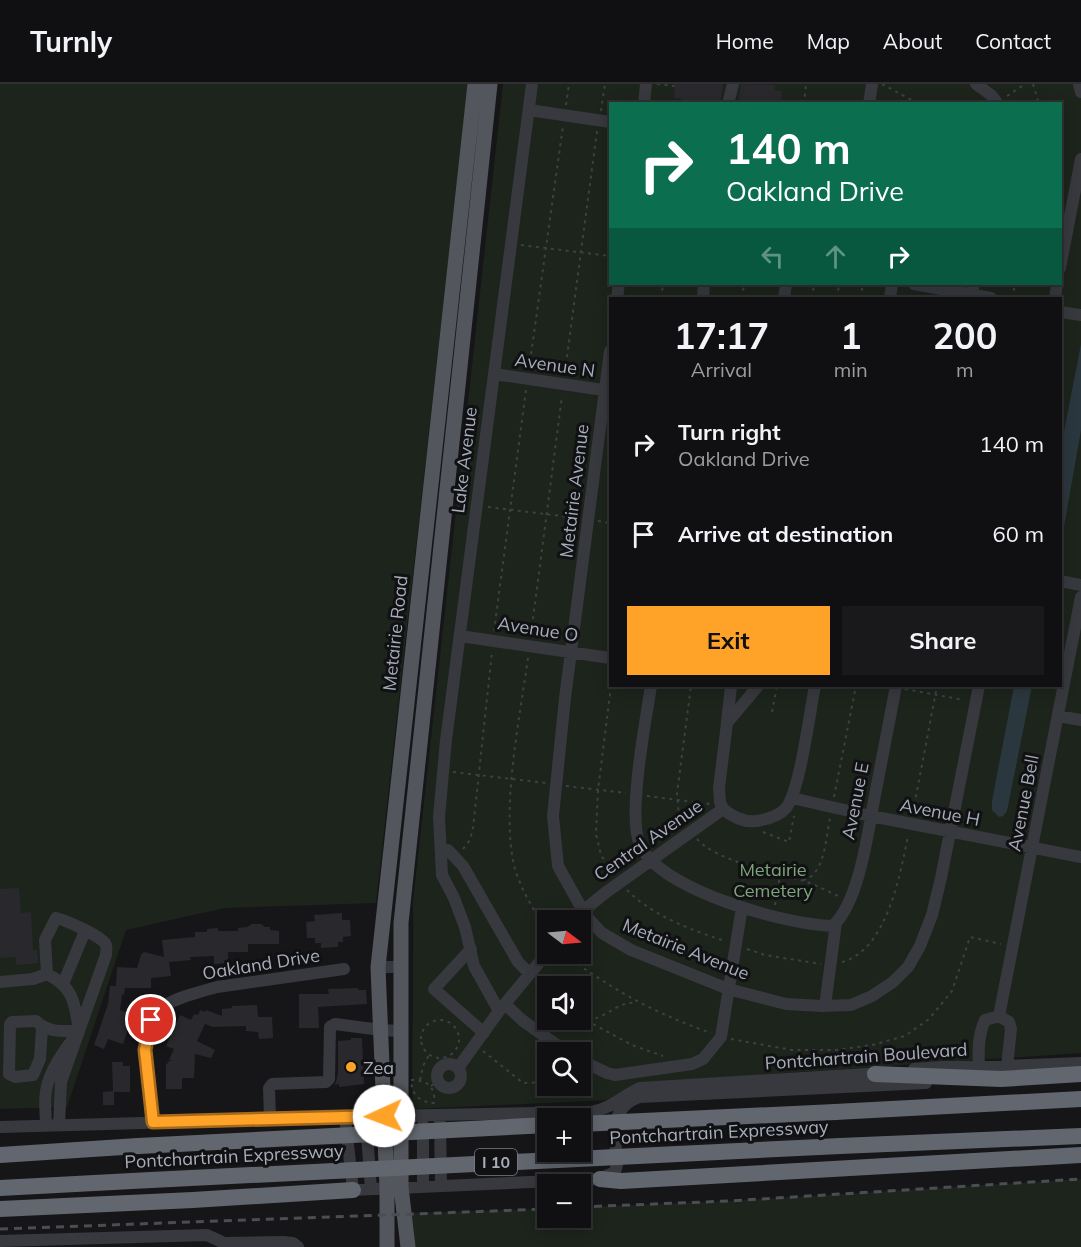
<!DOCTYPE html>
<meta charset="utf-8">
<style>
body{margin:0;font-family:Mulish,sans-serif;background:#19191c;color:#f1f3f6;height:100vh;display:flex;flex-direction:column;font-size:22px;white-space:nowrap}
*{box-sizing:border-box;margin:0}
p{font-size:20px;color:#9c9da0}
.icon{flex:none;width:33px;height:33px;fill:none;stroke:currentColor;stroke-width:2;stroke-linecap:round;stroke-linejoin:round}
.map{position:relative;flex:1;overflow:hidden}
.drawer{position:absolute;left:609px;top:213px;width:453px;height:390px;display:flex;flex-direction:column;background:#101013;border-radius:0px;box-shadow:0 3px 15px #0003,0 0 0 2px #303033}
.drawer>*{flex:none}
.hud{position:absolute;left:609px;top:18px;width:453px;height:183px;border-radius:0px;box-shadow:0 3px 15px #0003,0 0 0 2px #303033;background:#0b6e4f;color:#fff;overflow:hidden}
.needle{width:39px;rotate:106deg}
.controls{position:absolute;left:537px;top:826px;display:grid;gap:12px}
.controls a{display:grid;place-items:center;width:54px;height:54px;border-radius:0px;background:#101013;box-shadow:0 3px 15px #0003,0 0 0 2px #303033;font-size:30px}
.pin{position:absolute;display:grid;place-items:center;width:51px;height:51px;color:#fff;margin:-26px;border:3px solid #fff;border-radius:50%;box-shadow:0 2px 6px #0007}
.me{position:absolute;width:66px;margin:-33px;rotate:268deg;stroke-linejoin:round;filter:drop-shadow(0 0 4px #0008)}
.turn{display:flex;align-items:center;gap:21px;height:126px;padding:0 18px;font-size:27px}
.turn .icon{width:78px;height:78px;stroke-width:2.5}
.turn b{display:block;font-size:42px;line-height:51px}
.lanes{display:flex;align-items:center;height:57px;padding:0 18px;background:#0003;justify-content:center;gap:30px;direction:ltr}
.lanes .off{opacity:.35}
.eta{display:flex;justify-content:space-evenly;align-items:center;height:102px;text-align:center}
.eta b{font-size:36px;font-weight:700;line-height:42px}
.action{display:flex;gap:12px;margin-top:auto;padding:12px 18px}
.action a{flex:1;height:69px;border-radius:0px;background:#ffa328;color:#111;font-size:24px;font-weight:700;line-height:69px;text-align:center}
.action a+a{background:#19191c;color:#f1f3f6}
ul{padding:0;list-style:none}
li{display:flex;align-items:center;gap:18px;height:90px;padding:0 18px}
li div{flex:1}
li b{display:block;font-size:22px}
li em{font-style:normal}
header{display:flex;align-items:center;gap:36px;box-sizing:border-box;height:84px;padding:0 30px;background:#101013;border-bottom:2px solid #303033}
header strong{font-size:28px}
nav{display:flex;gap:33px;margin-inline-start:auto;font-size:21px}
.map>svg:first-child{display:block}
.green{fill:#1c241c;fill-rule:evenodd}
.water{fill:#2b373e}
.building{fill:#29292d}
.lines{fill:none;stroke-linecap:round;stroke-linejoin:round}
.path{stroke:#3d4045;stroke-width:2;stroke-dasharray:3 4.5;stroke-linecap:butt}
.minor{stroke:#37393e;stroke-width:12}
.major{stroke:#53565d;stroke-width:15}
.highway{stroke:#62676f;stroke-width:16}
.rail{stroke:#4a4d53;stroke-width:3;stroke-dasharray:8 6;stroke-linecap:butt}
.highway-bridge{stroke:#62676f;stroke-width:16}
.route-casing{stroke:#a66a1a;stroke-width:15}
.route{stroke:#ffa328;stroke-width:10}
.poi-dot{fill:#ffa328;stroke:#111114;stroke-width:2}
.labels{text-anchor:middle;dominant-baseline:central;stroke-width:6;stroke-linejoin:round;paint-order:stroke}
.shield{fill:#111114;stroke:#7a7f88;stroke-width:1.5}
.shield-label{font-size:16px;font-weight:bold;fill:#a7aeba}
.street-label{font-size:18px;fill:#a7aeba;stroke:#111114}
.park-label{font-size:18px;fill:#7ea67c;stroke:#111114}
.poi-label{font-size:18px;fill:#a7aeba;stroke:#111114;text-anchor:start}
</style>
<header>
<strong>Turnly</strong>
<nav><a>Home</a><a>Map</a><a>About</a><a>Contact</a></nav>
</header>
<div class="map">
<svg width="1081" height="1163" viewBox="0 0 1081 1163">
<rect width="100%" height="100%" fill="#161619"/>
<path class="green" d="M0,0H468L376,819L225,824L126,846L67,1023L0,1025Z
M503,0H1081V969L637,999L611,1016L412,1025C412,956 414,887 413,818ZM610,20H1060V200H610ZM610,214H1060V602H610ZM548,837H580V870H548ZM548,903H580V936H548ZM548,969H580V1002H548Z
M1081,1095V1163H407L405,1129L547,1125L548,1134H580L581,1123L728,1117Z"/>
<path class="water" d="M1081,260V346L1061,460V363Z
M1014,602H1032L1007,727L1003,732L999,733L992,726V717Z"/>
<path class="building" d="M675,0H723L720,20L682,18V15L674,14Z
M741,0L775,1V6L782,7L781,20H738Z
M19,804L21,829L31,828L33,866H37L38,879L16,881V873L0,874V805Z
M342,829V836H350L351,852L343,853V858H338V863L321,864V859H315V854H307L306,838L315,837L314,831Z
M252,840H261L265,843H270V846L279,847V860H248V868H228V879L214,880V872L190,873L191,876L169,878L171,892L151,894V904H125L124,911L122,910L120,926L133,930L123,960L108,955L104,965L94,961L108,920L110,902H116L117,883L137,884L141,871L144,868L164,873L162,856L195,853V848H207V845L218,844V847H238V844L247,843Z
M358,904V906H366L367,920L318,923L319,944H299V910H329L328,905Z
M257,921L258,933H272L273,954L259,955L258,948L246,947V942L213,943L205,940L197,957L215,966L211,974L195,970L194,994H182V1005H166V981L169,977H173L169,976L174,965L166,962L180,931L191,936L194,930L198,931L200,926L205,928L206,926L222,932V925L232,924V922Z
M351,954H362L364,1000L339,1003V1000L335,1001L338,990V957L351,956Z
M112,978H123V982H130V1008H114V1021H103V1008L113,1007Z"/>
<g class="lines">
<path class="path" d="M657,0L675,2
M882,0L919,20
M1033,0L1039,20
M1007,12L1025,0
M804,20L806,0
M566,21L569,0
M601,27L605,0
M521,161L610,172
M661,214L663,200
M742,214L744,200
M812,214L814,200
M837,214L839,200
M860,214L863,200
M1012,214L1015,200
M529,285L563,42
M565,288L597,47
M488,423L578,434
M598,437L610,439
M494,547L526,306
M531,550L562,312
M528,574C520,633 500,728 515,785C522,807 534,828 548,846
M611,602L598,706L596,750L601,771L613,791
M905,605L964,616
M772,628L777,602
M453,688L546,699
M566,702L626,709
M647,712L710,720
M834,713L856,602
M913,728L937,602
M683,740L679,734L677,709L691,602
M763,748L789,758L794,732
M697,755C716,777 776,789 804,797C816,801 827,807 838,812
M463,765L470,756L473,744L492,568
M803,796C825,792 826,752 830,734
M627,806C653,832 691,846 725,857
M775,821L780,792
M747,865L765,871L821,880
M567,870C575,879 586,886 597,893C633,917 671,935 711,949
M842,878C887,866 900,791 908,752
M536,897L548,907
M580,933L632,961L663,972
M588,935C606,936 617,916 637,919
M421 955a19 19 0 1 1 38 0a19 19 0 1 1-38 0Z
M731,955L792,966H836L872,961L905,952L929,935L952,907L970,853L1001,860
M483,967L523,999L548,998
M411,996C427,996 436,1003 434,1019C419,1018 412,1011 411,996Z
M420,996L423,982L429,971
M580,997L595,995
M431,1002L438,997"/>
<path class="minor" d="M976,0L991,11L998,20
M1079,0L1081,8
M644,20L646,0
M728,20L733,0
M869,20L872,0
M529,26L610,38
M1060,184L1081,75
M914,200L991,214
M617,214L619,200
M703,214L704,200
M784,214L786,200
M890,214L892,200
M971,214L974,200
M1055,214L1057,200
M1060,228L1081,231
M610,267L565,614L553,732L558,782L586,832L602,849L631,866L728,905L786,920L822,922L851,921L872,912L893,898L908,883L920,862L932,831L941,794L979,602
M494,290L610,307
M1060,497L1081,501
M460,552L610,574
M651,602C646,635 627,733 640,761C660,806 786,841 833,842C860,816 868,747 875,711C882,674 889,638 896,602
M1058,632L1081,636
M727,638L731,602
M792,714L871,732L1081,773
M723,725C734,734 748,740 762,736C771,734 780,731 786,724C800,707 810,626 815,602
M448,766L463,782L518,878L530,890
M56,834C65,836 104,853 106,861C107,864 106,868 106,871L79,947C75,920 74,903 47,890L45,856Z
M574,837L583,827L605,809L723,725L720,718L719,704L727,639L758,602
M471,865L434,905L484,949
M378,883H402
M0,898L33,895L47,890
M63,900L85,847
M505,920L522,936L568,969
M825,922L836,839
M499,927L474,882L465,843L454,814L442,791L439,733L446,656L532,0
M999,932L1081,513
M42,944L40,975L33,991L15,993L9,990L10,940L12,938L36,937C48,949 63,947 79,947
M580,976L607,989L615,991L692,980L703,975L721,953L742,823
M437 992a12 12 0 1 1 24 0a12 12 0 1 1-24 0Z
M979,983C978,967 978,951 985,936L999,932L1009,938L1011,945L1007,982
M458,984L499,927L548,868
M914,985L942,983H979L1081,979
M345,1033L353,1106L600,1095L615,1088L617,1081C616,1055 607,1024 639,1013L926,999
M356,1034L366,1035L371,1105
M270,1035L269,1004L272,1000L326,998L329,995L330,943L335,940L381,946L401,947
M153,1038C150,1007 133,941 164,922C180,912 200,908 217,903L344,885
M440,1039L441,1102
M46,1041C46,1030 44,1018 46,1007C49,986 66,964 79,947L61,998L59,1041
M0,1043L384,1032L591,1028C611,1025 622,1012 640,1004L882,989
M423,1103V1041
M0,1157L207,1151L224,1159L283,1158L293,1159L298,1163"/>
<path class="major" d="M387,1163V1104L378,883L475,0
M408,1163L401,1103V839L490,0"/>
<path class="highway" d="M875,990L1001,995L1081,990
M835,1028L1081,1015
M840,1062L1081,1052
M0,1071L138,1062
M600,1095L621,1097L1081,1071
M0,1104L151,1096
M0,1125L193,1116L353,1106"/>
<path class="rail" d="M580,1123L728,1117L1081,1095
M0,1145L548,1125"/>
<path class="highway-bridge" d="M580,1040L835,1028
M138,1062L548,1041
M151,1096L840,1062"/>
</g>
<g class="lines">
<g class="route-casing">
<path id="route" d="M151,936L145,966L153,1038L384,1032"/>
</g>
<use href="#route" class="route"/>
</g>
<circle class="poi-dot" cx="351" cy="983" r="6"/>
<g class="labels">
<rect class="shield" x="475" y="1065" width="42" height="26" rx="4.5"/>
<g class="shield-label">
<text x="496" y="1078">I 10</text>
</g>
<g class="street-label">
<text transform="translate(555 281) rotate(8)">Avenue N</text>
<text transform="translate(464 376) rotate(-83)">Lake Avenue</text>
<text transform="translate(574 407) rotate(-83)">Metairie Avenue</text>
<text transform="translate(538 545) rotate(9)">Avenue O</text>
<text transform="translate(395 549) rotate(-84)">Metairie Road</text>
<text transform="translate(855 717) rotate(-79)">Avenue E</text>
<text transform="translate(1023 719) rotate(-79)">Avenue Bell</text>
<text transform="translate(940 728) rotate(11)">Avenue H</text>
<text transform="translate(648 756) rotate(-35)">Central Avenue</text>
<text transform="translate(686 865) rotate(22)">Metairie Avenue</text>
<text transform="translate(261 880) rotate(-9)">Oakland Drive</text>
<text transform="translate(866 972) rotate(-4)">Pontchartrain Boulevard</text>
<text transform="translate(719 1048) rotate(-3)">Pontchartrain Expressway</text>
<text transform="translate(234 1072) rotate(-3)">Pontchartrain Expressway</text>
</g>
<g class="park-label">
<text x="773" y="785">Metairie<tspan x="773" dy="21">Cemetery</tspan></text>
</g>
<g class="poi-label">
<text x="363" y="983">Zea</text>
</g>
</g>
</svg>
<div class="controls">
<a><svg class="needle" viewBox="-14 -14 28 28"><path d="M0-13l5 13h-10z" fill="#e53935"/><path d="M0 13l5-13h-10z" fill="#9c9da0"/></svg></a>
<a><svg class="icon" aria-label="sound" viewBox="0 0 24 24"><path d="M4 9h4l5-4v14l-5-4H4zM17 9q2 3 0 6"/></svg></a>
<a><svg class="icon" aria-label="search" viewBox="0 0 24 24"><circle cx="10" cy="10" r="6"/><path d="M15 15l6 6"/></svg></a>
<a>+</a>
<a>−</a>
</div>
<div class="pin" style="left:151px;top:936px;background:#d93025"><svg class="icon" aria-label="arrive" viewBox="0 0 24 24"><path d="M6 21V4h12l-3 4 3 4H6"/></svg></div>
<svg class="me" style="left:384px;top:1032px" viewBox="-20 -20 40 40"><circle r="19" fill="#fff"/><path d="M0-13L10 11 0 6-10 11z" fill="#ffa328"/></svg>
<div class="hud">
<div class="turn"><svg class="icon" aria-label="right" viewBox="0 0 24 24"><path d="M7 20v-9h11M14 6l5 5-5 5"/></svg><div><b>140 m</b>Oakland Drive</div></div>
<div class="lanes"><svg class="icon off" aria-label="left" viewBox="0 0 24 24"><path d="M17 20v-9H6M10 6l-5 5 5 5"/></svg><svg class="icon off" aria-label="ahead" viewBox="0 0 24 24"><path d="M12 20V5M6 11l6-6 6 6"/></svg><svg class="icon" aria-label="right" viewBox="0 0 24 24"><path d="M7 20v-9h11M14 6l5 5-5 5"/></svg></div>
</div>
<section class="drawer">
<div class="eta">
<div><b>17:17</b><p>Arrival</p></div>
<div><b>1</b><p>min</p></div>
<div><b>200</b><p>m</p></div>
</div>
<ul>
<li><svg class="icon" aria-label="right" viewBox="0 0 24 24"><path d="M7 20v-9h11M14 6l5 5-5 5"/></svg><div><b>Turn right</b><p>Oakland Drive</p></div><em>140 m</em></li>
<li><svg class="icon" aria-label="arrive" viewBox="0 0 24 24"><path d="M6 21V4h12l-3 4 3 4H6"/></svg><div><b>Arrive at destination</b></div><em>60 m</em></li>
</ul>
<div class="action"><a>Exit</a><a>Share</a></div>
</section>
</div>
